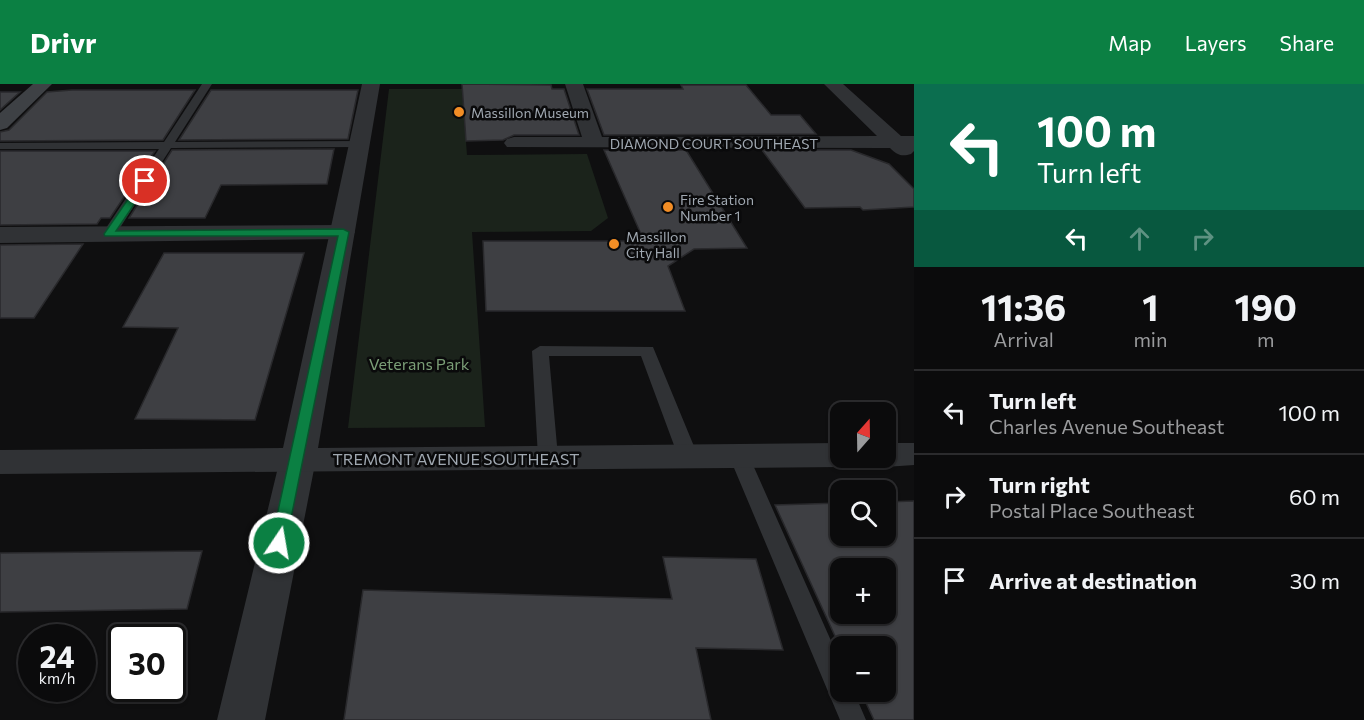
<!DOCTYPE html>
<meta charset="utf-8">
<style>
body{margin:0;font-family:Commissioner,sans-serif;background:#19191a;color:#f1f3f6;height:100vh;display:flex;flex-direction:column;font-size:22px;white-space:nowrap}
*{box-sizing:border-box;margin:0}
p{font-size:20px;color:#9a9b9d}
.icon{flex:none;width:33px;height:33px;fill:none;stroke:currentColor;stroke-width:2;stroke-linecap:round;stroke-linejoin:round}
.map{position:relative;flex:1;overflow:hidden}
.panel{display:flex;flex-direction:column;background:#0b0b0c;width:450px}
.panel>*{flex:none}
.hud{background:#0b6e4f;color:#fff;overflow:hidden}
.needle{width:39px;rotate:20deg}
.tools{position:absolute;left:830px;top:318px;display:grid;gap:12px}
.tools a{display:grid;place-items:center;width:66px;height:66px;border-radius:12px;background:#0b0b0c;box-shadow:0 2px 4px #0004,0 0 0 2px #2b2b2d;font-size:30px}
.speed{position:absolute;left:18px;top:540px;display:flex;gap:12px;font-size:30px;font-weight:700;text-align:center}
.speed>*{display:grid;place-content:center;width:78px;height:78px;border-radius:50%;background:#0b0b0c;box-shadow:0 2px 4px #0004,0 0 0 2px #2b2b2d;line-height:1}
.speed small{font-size:15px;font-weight:400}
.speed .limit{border:3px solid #111;border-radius:9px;background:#fff;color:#111}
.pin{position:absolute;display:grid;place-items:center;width:51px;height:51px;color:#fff;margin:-26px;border:3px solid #fff;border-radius:50%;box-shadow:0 2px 6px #0007}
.me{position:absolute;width:66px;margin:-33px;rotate:12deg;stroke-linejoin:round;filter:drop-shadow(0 0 4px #0008)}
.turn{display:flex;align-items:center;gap:21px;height:126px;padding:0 24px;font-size:27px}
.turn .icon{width:78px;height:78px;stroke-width:2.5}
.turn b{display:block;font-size:42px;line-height:51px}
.lanes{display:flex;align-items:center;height:57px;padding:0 24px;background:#0003;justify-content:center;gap:30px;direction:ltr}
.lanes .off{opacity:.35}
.eta{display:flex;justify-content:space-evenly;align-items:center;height:102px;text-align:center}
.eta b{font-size:36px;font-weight:700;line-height:42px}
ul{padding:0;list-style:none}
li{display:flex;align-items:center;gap:18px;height:84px;padding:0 24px;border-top:2px solid #2b2b2d}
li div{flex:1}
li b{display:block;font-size:22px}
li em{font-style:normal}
header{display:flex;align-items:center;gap:36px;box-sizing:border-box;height:84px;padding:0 30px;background:#0b8043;color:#fff}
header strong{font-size:28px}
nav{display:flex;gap:33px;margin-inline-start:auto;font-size:21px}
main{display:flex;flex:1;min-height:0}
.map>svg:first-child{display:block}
.green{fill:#1b231b}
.building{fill:#3e3f43;stroke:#29292c;stroke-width:1.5;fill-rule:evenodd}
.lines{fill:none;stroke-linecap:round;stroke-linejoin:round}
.service{fill:#303235;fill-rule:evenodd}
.minor{fill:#303235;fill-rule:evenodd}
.tertiary{fill:#303235;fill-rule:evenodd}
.secondary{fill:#3e4145;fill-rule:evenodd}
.route{fill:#0b8043;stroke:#07532c;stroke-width:1.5}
.poi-dot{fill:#f28d25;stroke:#0a0a0b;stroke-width:2}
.labels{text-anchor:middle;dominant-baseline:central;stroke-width:5;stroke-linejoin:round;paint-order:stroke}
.far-poi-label{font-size:14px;fill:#a0a8b1;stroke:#0a0a0b;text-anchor:start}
.far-street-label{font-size:14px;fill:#a0a8b1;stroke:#0a0a0b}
.park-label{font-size:16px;fill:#7a9d76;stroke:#0a0a0b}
.street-label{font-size:16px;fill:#a0a8b1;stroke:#0a0a0b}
</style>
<header>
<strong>Drivr</strong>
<nav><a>Map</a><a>Layers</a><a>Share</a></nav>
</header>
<main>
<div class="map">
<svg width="914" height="636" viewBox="0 0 914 636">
<rect width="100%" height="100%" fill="#0f0f10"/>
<path class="green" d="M389,5H462L467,71L587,70L608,134L591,147L472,148L485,343L348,344Z"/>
<path class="building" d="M462,0L551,1L552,5H564L579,51H514L503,56L466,57Z
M681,1H746L771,31H800L816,50L604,51L587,5H683Z
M72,6H195L163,56L0,57V48L9,46L47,8Z
M211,6H358L348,55L179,56Z
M0,8H20L0,26Z
M334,65L327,100L221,101L205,134H129L172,66Z
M604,66H686L747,164L694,165L668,182L685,227H486L483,157H644Z
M762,66H851L889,80L914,105V123L863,126L860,123L805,124Z
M0,67H155L110,134H101L97,140L0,141Z
M83,160L34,234H0V161Z
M164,169H304L255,336L135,335L178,244L123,243Z
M914,417V636H874L861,608H885V562L840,563L775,421L840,419V452H885V418ZM840,484H885V530H840Z
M202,467L187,525L0,528V469Z
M663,473L756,475L783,566L696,564L711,636H344L363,506L672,515Z"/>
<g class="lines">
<path class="service" d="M202,0H212L175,58L360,57L366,60L360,63L171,64L116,150L109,154L102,150L159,65H0V59L164,58Z
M540,262L653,263L698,372L695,376L688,378L681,376L678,372L641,272H549L558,373L555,377L548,379L541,377L538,373L532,267Z
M739,366L746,368L749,372L840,577V608H854L866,636H840L729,372L732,368Z"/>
<path class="minor" d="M565,0H583L602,53L877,52L824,0H843L901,52H914V67L911,70C902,73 897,71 890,64L507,63L504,59L507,55L514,53H582Z
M343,141L352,143L355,148L352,153L343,155L0,159V143Z
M298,363L311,367L316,375L265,636H217L280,375L285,367Z"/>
<path class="tertiary" d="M362,0H380L318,364L840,359V374H856L853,379L840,383L0,390V366L283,364Z
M885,359H914V381L885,383L872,379L869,374H885Z"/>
<path class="secondary" d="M33,0H52L7,44L0,46V29Z"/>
</g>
<path class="route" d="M145,94L150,97L116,147L343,145L349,148L285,464H273L271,459L338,152H105L104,150L142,95Z"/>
<g class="poi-dot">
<circle cx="459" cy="28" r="6"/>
<circle cx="668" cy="123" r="6"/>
<circle cx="614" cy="160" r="6"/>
</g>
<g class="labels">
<g class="far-poi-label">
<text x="471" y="28">Massillon Museum</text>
<text x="680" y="115">Fire Station<tspan x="680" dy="16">Number 1</tspan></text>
<text x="626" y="152">Massillon<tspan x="626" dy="16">City Hall</tspan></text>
</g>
<g class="far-street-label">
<text x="714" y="59">DIAMOND COURT SOUTHEAST</text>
</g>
<g class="park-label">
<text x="419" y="279">Veterans Park</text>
</g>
<g class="street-label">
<text x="456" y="374">TREMONT AVENUE SOUTHEAST</text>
</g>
</g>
</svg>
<div class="tools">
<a><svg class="needle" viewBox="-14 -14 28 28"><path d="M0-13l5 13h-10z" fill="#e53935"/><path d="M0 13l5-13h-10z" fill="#9a9b9d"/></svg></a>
<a><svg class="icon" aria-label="search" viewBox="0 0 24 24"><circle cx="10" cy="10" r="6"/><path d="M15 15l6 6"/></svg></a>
<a>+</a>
<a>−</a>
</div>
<div class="speed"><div>24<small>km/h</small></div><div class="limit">30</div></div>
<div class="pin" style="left:145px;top:97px;background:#d93025"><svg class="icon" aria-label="arrive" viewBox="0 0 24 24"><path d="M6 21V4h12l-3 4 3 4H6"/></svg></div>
<svg class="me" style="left:279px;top:459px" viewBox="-20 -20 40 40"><circle r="17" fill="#0b8043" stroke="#fff" stroke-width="3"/><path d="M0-11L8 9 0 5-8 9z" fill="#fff"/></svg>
</div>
<section class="panel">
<div class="hud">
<div class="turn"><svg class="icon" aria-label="left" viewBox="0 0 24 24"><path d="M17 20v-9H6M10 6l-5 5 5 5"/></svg><div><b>100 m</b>Turn left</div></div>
<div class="lanes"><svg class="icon" aria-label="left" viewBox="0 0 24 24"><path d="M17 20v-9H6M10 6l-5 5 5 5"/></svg><svg class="icon off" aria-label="ahead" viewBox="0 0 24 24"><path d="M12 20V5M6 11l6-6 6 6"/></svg><svg class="icon off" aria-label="right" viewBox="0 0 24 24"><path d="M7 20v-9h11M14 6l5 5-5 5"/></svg></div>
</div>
<div class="eta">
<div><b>11:36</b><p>Arrival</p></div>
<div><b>1</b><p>min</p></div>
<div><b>190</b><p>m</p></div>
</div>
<ul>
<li><svg class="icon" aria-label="left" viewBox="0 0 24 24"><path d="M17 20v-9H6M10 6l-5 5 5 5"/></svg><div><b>Turn left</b><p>Charles Avenue Southeast</p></div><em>100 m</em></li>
<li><svg class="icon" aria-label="right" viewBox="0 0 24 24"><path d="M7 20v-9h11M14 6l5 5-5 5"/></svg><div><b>Turn right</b><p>Postal Place Southeast</p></div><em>60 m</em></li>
<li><svg class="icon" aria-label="arrive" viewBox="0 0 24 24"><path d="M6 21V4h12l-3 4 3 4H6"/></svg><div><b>Arrive at destination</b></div><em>30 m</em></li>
</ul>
</section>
</main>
